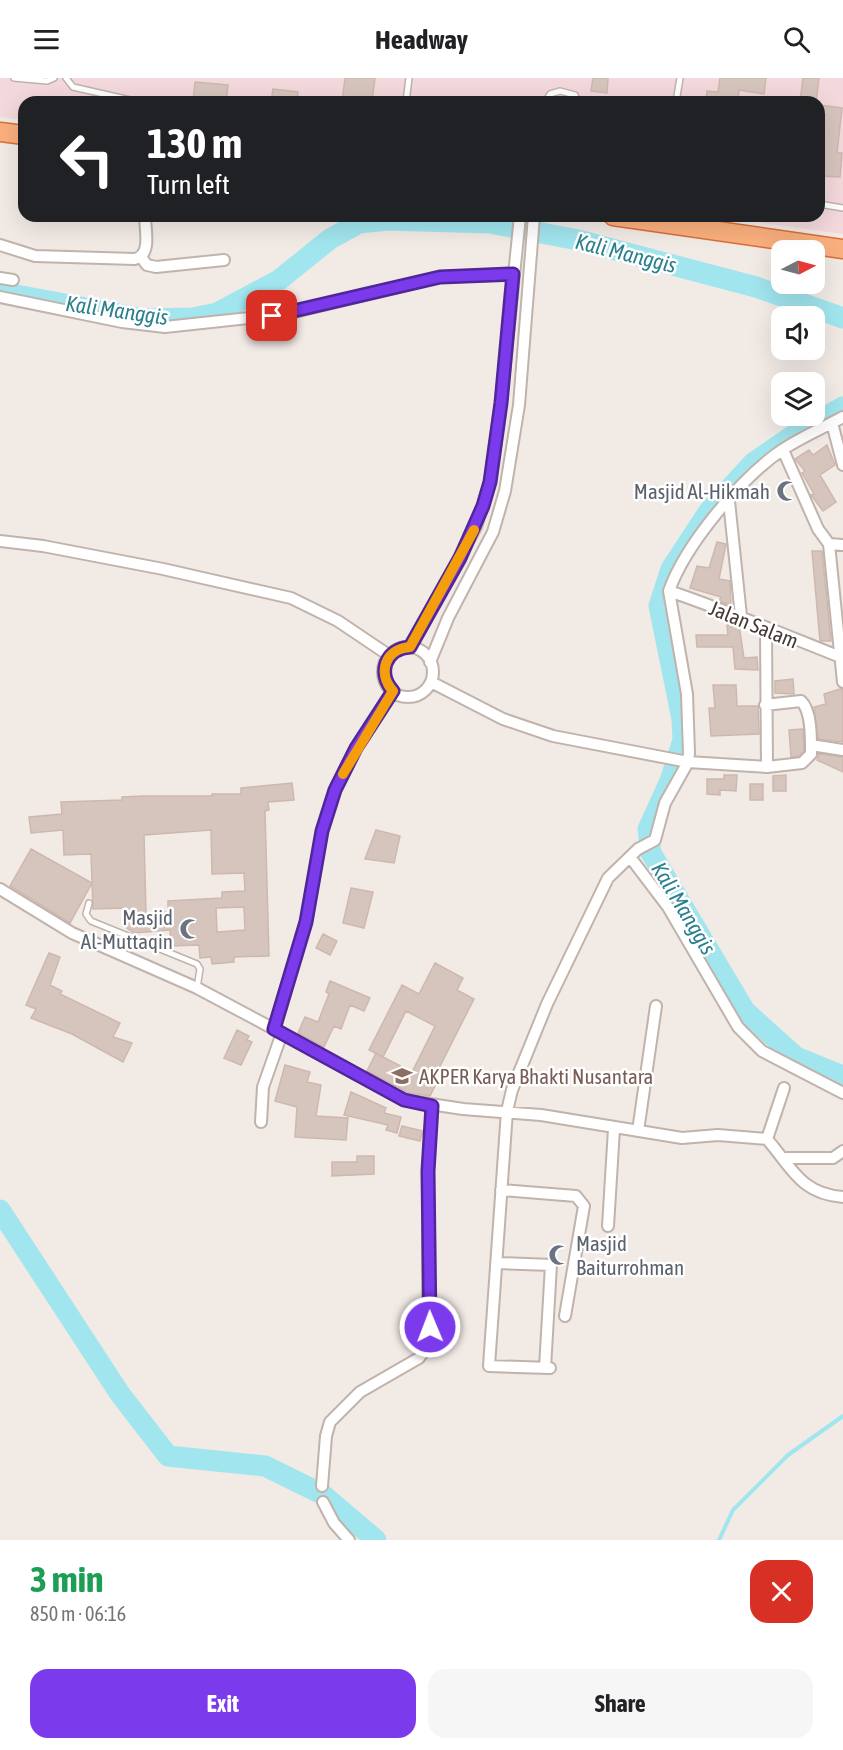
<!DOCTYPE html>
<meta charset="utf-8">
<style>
body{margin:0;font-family:"Asap Condensed",sans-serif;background:#f6f6f6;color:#202124;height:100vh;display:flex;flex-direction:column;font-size:22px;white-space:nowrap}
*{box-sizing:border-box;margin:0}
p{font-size:20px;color:#757577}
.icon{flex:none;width:33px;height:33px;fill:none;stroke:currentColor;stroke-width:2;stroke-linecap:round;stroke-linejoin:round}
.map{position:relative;height:1462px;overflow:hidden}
.drawer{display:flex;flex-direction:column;background:#fff;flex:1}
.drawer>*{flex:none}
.guide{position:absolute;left:18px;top:18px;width:807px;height:126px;border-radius:18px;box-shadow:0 6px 24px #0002;background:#202124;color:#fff;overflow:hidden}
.needle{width:39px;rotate:84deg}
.controls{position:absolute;left:771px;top:162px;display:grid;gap:12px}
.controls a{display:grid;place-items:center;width:54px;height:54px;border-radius:12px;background:#fff;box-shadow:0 6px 24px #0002;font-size:30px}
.pin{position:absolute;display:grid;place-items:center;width:51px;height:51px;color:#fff;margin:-26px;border-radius:12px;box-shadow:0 3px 9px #0006}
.me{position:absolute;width:66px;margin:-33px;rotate:359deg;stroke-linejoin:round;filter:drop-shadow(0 0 4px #0008)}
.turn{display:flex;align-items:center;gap:21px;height:126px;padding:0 30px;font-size:27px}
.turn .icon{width:78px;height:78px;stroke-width:2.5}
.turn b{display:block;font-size:42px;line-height:51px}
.round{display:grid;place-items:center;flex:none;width:63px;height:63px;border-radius:18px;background:#f6f6f6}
.summary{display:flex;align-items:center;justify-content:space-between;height:102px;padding:0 30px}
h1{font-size:36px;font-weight:700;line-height:45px;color:#1e9e55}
.button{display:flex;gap:12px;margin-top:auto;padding:12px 30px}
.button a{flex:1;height:69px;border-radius:18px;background:#7c3aed;color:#fff;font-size:24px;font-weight:700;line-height:69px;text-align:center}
.button a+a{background:#f6f6f6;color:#202124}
header{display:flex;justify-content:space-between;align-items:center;height:78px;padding:0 30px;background:#fff;font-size:27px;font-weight:700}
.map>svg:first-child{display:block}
.medical{fill:#f3d8dc}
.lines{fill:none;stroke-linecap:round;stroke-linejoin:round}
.stream{stroke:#a1e5ee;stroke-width:4}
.river{stroke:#a1e5ee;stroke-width:21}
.building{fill:#d6c5bd;stroke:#ceb8ae;stroke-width:1.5;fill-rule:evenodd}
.service-casing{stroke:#c0b3ab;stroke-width:8}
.minor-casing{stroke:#c0b3ab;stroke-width:14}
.trunk-casing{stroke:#d96f37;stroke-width:21}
.service{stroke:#fff;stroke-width:5}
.minor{stroke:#fff;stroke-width:10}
.trunk{stroke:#fbb07e;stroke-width:18}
.route-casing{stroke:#51269a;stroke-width:15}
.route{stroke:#7c3aed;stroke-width:10}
.slow{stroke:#f59e0b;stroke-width:10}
.labels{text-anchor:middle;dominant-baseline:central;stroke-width:5;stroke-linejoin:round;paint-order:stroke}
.worship-label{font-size:21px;fill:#5b616d;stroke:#fff;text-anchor:end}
.street-label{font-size:21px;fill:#443a35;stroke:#fff}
.education-label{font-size:21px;fill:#785e54;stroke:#fff;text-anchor:start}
.water-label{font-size:22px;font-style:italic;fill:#2b808e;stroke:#fff}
</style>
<header><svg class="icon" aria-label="menu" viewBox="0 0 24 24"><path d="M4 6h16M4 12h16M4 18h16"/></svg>Headway<svg class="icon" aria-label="search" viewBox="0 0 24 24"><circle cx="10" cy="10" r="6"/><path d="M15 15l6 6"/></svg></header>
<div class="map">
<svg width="843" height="1462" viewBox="0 0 843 1462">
<rect width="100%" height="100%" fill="#f2eae5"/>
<path class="medical" d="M0,0H843V156L713,138H819V24H24V42L0,39Z"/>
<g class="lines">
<path class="stream" d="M719,1462L733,1432L788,1377L843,1338"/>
<path class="river" d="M0,214L145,241L193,240L217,235L279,202L330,161L359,145L388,142L490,145L578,162L756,209L843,240
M843,329L798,354L753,385L709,433L671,491L659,528L682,641L683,662L670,703L648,751L651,775L745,933L796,979L843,998
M0,1132L120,1316L168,1378L265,1388L322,1416L376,1462"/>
</g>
<path class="building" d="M345,0H375L372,24H342Z
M593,0H608L607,15L591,13Z
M720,0H766L764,16L739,12L738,24H706L707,13L718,14Z
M803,0H819L816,24H800Z
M195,4L228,7L226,24H193Z
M273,11L298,14L297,24H271Z
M819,27L842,30L837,75H842L840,99L821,98L824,71H819Z
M827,367L835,387L820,397L836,424L823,433L811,417L814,416L802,395L805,393L795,381L809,372L813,377Z
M717,464L726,466L719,501L730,503L731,527L719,523L721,519L690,510L697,488L709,490Z
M812,473H822L831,563H820Z
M734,545L739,547L744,580L757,579L758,592L735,591L733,569H697L696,557H728L727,547Z
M793,601L794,616L775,615V603Z
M713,607H736L737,628H758L759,656L711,658L709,630H715Z
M840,611H843V664L818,661L814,629L826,626L824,616Z
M803,651L804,673L799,678L791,679L789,652Z
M819,676L843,679V694L817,682Z
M724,697H737L736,713L720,712V717L707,716V701H724Z
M786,697V713H773V698Z
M292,705L294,722L268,724L269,732L265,733L269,878L234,879V884L212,886L211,879L200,880L199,867L171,868L170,852L134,855L127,850L126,830L93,831L91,776L64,777L63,752L31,755L29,739L62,736L61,724L122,722V719L144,718H212V716H241V710ZM211,752L212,796L244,795L245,813L222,814V820L168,823V834L146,836L144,757ZM244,829L245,852L217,854L216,830Z
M750,706H763V722H750Z
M376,752L400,758L394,785L365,781Z
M31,771L92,805L70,845L10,808Z
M351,810L373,814L364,850L343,845Z
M323,856L337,863L330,877L316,870Z
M49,875L60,879L50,907L62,913L60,916L120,945L113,959L132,965L123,984L72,956L31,940L36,931L26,927Z
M435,885L463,900L457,912L474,921L432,1004L436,1006L430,1018L409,1015L367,993L376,975L383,979L369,972L402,907L419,916ZM406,933L435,948L412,994L383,979Z
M330,903L370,920L364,933L350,927L341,951L334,948L324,969L298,955L305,939L318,944L329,916L326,914Z
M237,952L249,958L247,962L252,964L241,987L224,980Z
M285,987L310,994L307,1004L321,1007L316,1038L348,1040L346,1062L295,1059L297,1029L275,1023Z
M351,1014L386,1030L384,1035L401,1039L397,1055L386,1052L388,1047L344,1037Z
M402,1048L423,1053L420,1063L399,1058Z
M357,1078H374V1096L332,1098V1084H357Z"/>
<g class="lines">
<g class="service-casing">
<path id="service" d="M14,0L47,3L54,0
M66,0L73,9L139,24
M406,24L409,0
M545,24L550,16L560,13L575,17L578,24
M676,24L680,0
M819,126L843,130
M89,825L86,836L91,843L197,886L200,891L197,910"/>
</g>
<g class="minor-casing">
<path id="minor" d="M0,167L35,178L135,181C152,177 145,152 145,138
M141,179L147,187L156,189L224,182
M0,200L13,202
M0,219L122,244L165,249L286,236L440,199L513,196
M832,345L843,387
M783,372L818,451L829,466L843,604
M729,423L741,538
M0,463L43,468L163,491L291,520L338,543L390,578
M829,466L843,467
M669,513C728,533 785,557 843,580
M410,569L476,449L490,404L501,325L520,138
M383 594a25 25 0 1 1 50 0a25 25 0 1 1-50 0Z
M430,584L448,540L493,454L505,413L519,327L534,138
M431,604L503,641L553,658L688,684L767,689L766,550
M765,627L801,623C812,633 811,662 811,676L802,685L767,689
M811,667L843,672
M630,779L668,829L738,949L762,973L843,1015
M0,811L72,855L197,910L274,951L306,844L322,753L335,712L356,670L393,613
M274,951L404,1022L463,1031L541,1037L682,1060L718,1057L767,1061C792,1090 801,1116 843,1119
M261,1044L263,1009L282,955
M638,1053L656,928
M767,1061L784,1010
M783,1080H833L843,1073
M501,1112L576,1118L584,1128L565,1238
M608,1148L614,1051
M498,1185L551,1187L545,1290
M550,1290L489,1288L507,1033L512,1012L547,926L608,800L638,771L655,762L665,725L688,684L689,675L687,616L669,513C685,467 742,399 782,372C801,359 823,350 843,339
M322,1408L326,1358L330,1344L360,1314L419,1280L428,1267V1093L432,1028
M323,1424L334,1445L349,1462"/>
</g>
<g class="trunk-casing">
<path id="trunk" d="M0,54L24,57
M613,138L843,171"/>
</g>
<use href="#service" class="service"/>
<use href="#minor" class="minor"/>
<use href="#trunk" class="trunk"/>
</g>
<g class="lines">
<g class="route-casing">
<path id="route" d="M272,238L440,199L513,196L501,325L490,404L483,428L460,480L410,569C385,571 377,595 393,613L356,670L335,712L322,753L306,844L274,951L404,1022L432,1028L428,1093L430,1249"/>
</g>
<use href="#route" class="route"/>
<path class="slow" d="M343,696L393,613C377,595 385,571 410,569L474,452"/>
</g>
<defs>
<g id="mosque-bare" transform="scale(1.62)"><path d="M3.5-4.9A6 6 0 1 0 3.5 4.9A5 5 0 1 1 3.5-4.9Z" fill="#6b7280" stroke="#fff" stroke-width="2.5" paint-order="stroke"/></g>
<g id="university-bare" transform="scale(1.62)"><path d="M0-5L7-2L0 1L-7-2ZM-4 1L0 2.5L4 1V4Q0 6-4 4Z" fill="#8d6e63" stroke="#fff" stroke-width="2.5" paint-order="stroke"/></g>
</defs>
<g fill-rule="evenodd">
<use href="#mosque-bare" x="787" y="413"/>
<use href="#mosque-bare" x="190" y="851"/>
<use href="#university-bare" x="402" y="998"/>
<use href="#mosque-bare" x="559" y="1177"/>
</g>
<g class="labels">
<g class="worship-label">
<text x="770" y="413">Masjid Al-Hikmah</text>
<text x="173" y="839">Masjid<tspan x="173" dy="24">Al-Muttaqin</tspan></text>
<text x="576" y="1165" text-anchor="start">Masjid<tspan x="576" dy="24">Baiturrohman</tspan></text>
</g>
<g class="street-label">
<text transform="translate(754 546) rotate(22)">Jalan Salam</text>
</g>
<g class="education-label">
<text x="419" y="998">AKPER Karya Bhakti Nusantara</text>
</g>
<g class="water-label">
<text transform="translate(626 175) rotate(14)">Kali Manggis</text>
<text transform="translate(117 232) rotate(8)">Kali Manggis</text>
<text transform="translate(684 830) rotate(59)">Kali Manggis</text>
</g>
</g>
</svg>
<div class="controls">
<a><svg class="needle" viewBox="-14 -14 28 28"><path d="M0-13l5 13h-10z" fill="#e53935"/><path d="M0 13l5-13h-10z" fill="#757577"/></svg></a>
<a><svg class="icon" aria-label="sound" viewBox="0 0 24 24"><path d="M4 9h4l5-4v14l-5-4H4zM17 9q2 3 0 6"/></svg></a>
<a><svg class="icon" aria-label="layers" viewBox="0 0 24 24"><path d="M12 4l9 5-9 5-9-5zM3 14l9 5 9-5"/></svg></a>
</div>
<div class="pin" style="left:272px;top:238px;background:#d93025"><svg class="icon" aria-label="arrive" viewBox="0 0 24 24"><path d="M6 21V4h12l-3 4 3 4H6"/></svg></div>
<svg class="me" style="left:430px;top:1249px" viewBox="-20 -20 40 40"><circle r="17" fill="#7c3aed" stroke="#fff" stroke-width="3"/><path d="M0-11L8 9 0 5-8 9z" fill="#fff"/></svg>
<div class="guide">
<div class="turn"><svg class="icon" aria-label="left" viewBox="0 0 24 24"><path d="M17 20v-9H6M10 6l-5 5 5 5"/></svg><div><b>130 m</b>Turn left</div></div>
</div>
</div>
<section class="drawer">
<div class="summary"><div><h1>3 min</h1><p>850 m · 06:16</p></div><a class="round" style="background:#d93025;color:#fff"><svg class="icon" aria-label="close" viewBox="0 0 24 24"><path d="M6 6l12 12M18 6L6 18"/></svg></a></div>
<div class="button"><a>Exit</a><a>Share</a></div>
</section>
